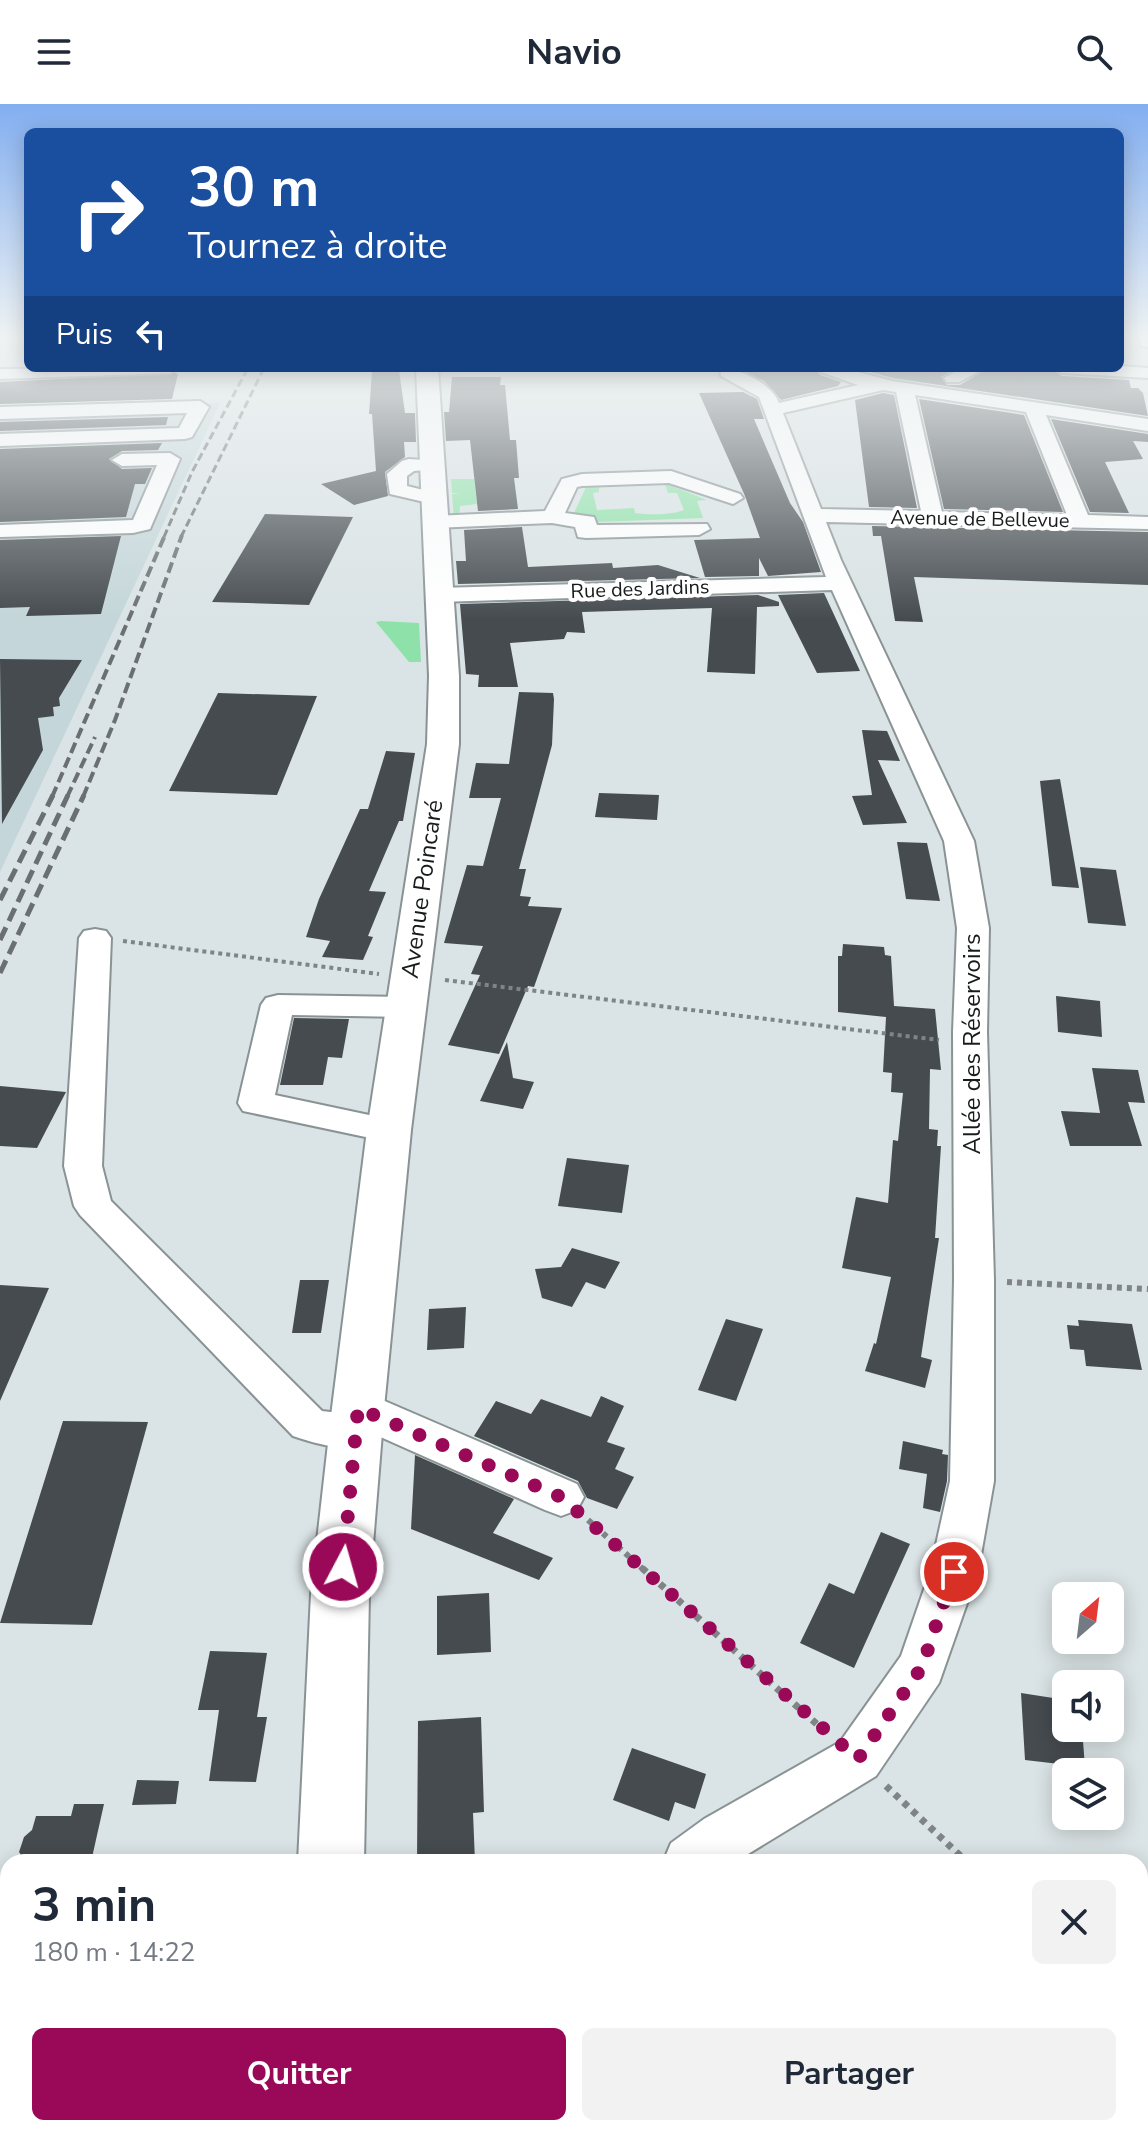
<!DOCTYPE html>
<html lang="fr">
<meta charset="utf-8">
<style>
body{margin:0;font-family:"Nunito Sans",sans-serif;background:#f2f2f3;color:#1f2937;height:100vh;display:flex;flex-direction:column;font-size:30px;white-space:nowrap}
*{box-sizing:border-box;margin:0}
p{font-size:26px;color:#747a83}
.icon{flex:none;width:44px;height:44px;fill:none;stroke:currentColor;stroke-width:2;stroke-linecap:round;stroke-linejoin:round}
.map{position:relative;flex:1;overflow:hidden}
.side{position:absolute;left:0px;top:1750px;width:1148px;height:282px;display:flex;flex-direction:column;background:#fff;border-radius:24px 24px 0 0;box-shadow:0 4px 20px #0003}
.side>*{flex:none}
.guide{position:absolute;left:24px;top:24px;width:1100px;height:244px;border-radius:12px;box-shadow:0 4px 20px #0003;background:#1a4fa0;color:#fff;overflow:hidden}
.needle{width:52px;rotate:28deg}
.buttons{position:absolute;left:1052px;top:1478px;display:grid;gap:16px}
.buttons a{display:grid;place-items:center;width:72px;height:72px;border-radius:12px;background:#fff;box-shadow:0 4px 20px #0003;font-size:40px}
.pin{position:absolute;display:grid;place-items:center;width:68px;height:68px;color:#fff;margin:-34px;border:4px solid #fff;border-radius:50%;box-shadow:0 2px 8px #0007}
.me{position:absolute;width:88px;margin:-44px;rotate:6deg;stroke-linejoin:round;filter:drop-shadow(0 0 6px #0008)}
.turn{display:flex;align-items:center;gap:28px;height:168px;padding:0 32px;font-size:36px}
.turn .icon{width:104px;height:104px;stroke-width:2.5}
.turn b{display:block;font-size:56px;line-height:68px}
.then{display:flex;align-items:center;height:76px;padding:0 32px;background:#0003;gap:16px;font-size:30px}
.round{display:grid;place-items:center;flex:none;width:84px;height:84px;border-radius:12px;background:#f2f2f3}
.head{display:flex;align-items:center;justify-content:space-between;height:136px;padding:0 32px}
h1{font-size:48px;font-weight:700;line-height:60px}
.cta{display:flex;gap:16px;margin-top:auto;padding:16px 32px}
.cta a{flex:1;height:92px;border-radius:12px;background:#9a0858;color:#fff;font-size:32px;font-weight:700;line-height:92px;text-align:center}
.cta a+a{background:#f2f2f3;color:#1f2937}
header{display:flex;justify-content:space-between;align-items:center;height:104px;padding:0 32px;background:#fff;font-size:36px;font-weight:700}
.map>svg:first-child{display:block}
.built{fill:#c4d6d9}
.green{fill:#8ee2a9}
.building{fill:#454b4f}
.lines{fill:none;stroke-linecap:round;stroke-linejoin:round}
.minor-casing{stroke:#8a9394;stroke-width:4}
.major-casing{stroke:#8a9394;stroke-width:4}
.path-far2{stroke:#7f8587;stroke-width:4;stroke-dasharray:4 4;stroke-linecap:butt}
.path-far1{stroke:#7f8587;stroke-width:6;stroke-dasharray:5 5;stroke-linecap:butt}
.path{stroke:#7f8587;stroke-width:7;stroke-dasharray:6 6;stroke-linecap:butt}
.minor{fill:#fff;fill-rule:evenodd}
.major{fill:#fff;fill-rule:evenodd}
.rail-far2{stroke:#6a6f71;stroke-width:3;stroke-dasharray:8 4;stroke-linecap:butt}
.rail-far1{stroke:#6a6f71;stroke-width:4;stroke-dasharray:11 5;stroke-linecap:butt}
.rail{stroke:#6a6f71;stroke-width:5;stroke-dasharray:14 7;stroke-linecap:butt}
.route{stroke:#9a0858;stroke-width:14;stroke-dasharray:0 25.2}
.labels{text-anchor:middle;dominant-baseline:central;stroke-width:8;stroke-linejoin:round;paint-order:stroke}
.far-street-label{font-size:20px;fill:#181b1c;stroke:#fff}
.street-label{font-size:24px;fill:#181b1c;stroke:#fff}
</style>
<header><svg class="icon" aria-label="menu" viewBox="0 0 24 24"><path d="M4 6h16M4 12h16M4 18h16"/></svg>Navio<svg class="icon" aria-label="search" viewBox="0 0 24 24"><circle cx="10" cy="10" r="6"/><path d="M15 15l6 6"/></svg></header>
<div class="map">
<svg width="1148" height="2031" viewBox="0 0 1148 2031">
<rect width="100%" height="100%" fill="#dae3e5"/>
<path class="built" d="M220,299L0,768V306Z"/>
<path class="green" d="M451,375H474L477,400L460,402L459,414L454,415L452,390L461,389H452Z
M614,377L615,382L599,383V388L593,389L597,406L634,404L635,409C650,411 671,411 684,406L677,389H668L664,377L676,378L669,381L707,396L697,397L703,414L597,418L598,424L562,408L574,409L587,381Z
M381,517L419,519L421,558H409L376,518Z"/>
<path class="building" d="M737,264H815L820,271L841,278L838,282L781,296L764,277Z
M855,264H956L941,273L947,281H960L989,264H1050L1062,272L1129,276L1131,284H1138L1143,289L1148,312L893,274Z
M399,266L405,309H415L416,338H404L405,353L385,368L388,392L354,401L321,380L376,367L372,310H369L372,267Z
M175,269L178,270L172,295L0,300V278Z
M452,273H501L500,281H505L510,336H516L519,374H514L518,405L478,407L470,336L446,337L444,308H449Z
M743,288L757,295L764,315H754L790,399L803,418L821,468L768,472L759,454V472L705,473L694,436L760,434L745,392L699,289Z
M883,289L894,291L917,404L869,403L855,296Z
M919,295L1024,311L1063,408L944,405Z
M168,313L166,321L0,327V318Z
M1051,315L1148,330V338L1133,337L1143,355L1105,358L1129,409L1090,408Z
M162,339L158,346L122,347L109,355L122,365L152,364L145,380H135L126,413L0,418V345Z
M265,410L353,413L309,501L212,498Z
M872,422L1148,428V481L914,473L923,518L895,517L881,432H873Z
M522,423L528,463L612,459L613,464L658,461L700,474L458,480L456,457H466L464,426Z
M121,432L101,510L26,512L30,503L0,504V436Z
M824,489L860,567L817,569L778,491Z
M758,491L779,498V502L757,503L755,570L707,568L712,504L582,508L585,529L567,528L564,535L510,539L518,583H478L479,571L466,570L460,500Z
M0,555L82,556L59,594L60,602L53,603L54,612L38,614L43,646L2,720Z
M519,588L553,589L554,595L552,641L519,765H526L520,792L531,793L528,802L562,804L534,883L528,882L499,950L448,941L480,871L471,870L483,842L444,839L467,761L483,762L501,694H469L476,659L509,660Z
M218,589L317,592L277,691L169,687Z
M862,626L887,627L900,657L878,656L907,719L863,721L852,692L872,691Z
M386,647L415,649L403,717H399L369,787L386,788L368,832L373,833L363,856L322,853L330,837L306,833L319,795L360,705H368Z
M1060,675L1079,784L1052,782L1040,677Z
M599,689L659,691L657,716L595,713Z
M897,738L927,739L940,797L906,795Z
M1080,763L1116,766L1126,822L1088,819Z
M843,840L884,843L885,851L891,852L894,902L935,905L941,966L930,965L929,1025L938,1026L937,1042H941L935,1134H939L921,1253L932,1256L925,1284L865,1267L874,1239L876,1240L891,1173L842,1164L856,1093L888,1099L893,1036L898,1037L903,989L891,988L892,969L883,968L886,913L838,908V852H842Z
M1056,892L1100,897L1102,933L1058,928Z
M294,914L349,915L342,954L328,953L323,981H280Z
M507,938L513,974L534,978L523,1005L480,997Z
M1092,964L1138,966L1145,999L1128,998L1142,1042H1070L1061,1007L1100,1009Z
M0,982L66,988L37,1044L0,1042Z
M567,1054L629,1061L622,1109L558,1102Z
M572,1144L620,1158L605,1185L586,1178L572,1203L542,1194L535,1165L561,1163Z
M300,1176H329L321,1229H292Z
M0,1181L49,1184L0,1297Z
M466,1203L464,1244L427,1246L429,1205Z
M726,1215L763,1225L736,1297L698,1286Z
M1078,1216L1132,1220L1142,1266L1086,1262L1084,1246L1070,1245L1067,1221L1079,1222Z
M601,1292L624,1302L607,1338L625,1344L615,1365L634,1373L617,1405L587,1394L578,1377L474,1332L496,1297L531,1310L541,1295L591,1313Z
M63,1317L148,1318L92,1521L0,1519Z
M903,1337L943,1346L942,1350L948,1351L947,1377L940,1408L923,1404L927,1370L899,1365Z
M415,1351L514,1395L493,1429L553,1454L539,1476L411,1425Z
M881,1428L910,1440L854,1564L800,1539L829,1479L854,1490Z
M489,1489L491,1548L437,1551V1492Z
M210,1547L267,1549L257,1613H267L256,1678L209,1677L219,1606H198Z
M1021,1589L1066,1596V1624H1082L1085,1663L1025,1656Z
M481,1613L484,1708L473,1709L475,1758H417L418,1617Z
M632,1644L706,1670L695,1705L675,1698L669,1717L613,1696Z
M137,1676L179,1677L176,1700L132,1701Z
M74,1700H104L91,1758H26L19,1748L24,1733L32,1726L36,1712H71Z"/>
<g class="lines">
<g class="minor-casing">
<path id="minor" d="M1137,232H1148V243L1142,242Z
M1120,262L1148,264V274L1062,269L1053,264Z
M179,264L170,269L0,275V265Z
M720,264C738,264 772,279 779,299L858,281L821,268L818,264H843L892,277L1148,315V327L1046,311L1088,411L1148,413V425L826,418L841,456L974,737L989,824L987,928L994,1176V1377L978,1468L939,1579L876,1672L735,1758H663L671,1739L704,1715L840,1638L901,1552L930,1468L950,1377L954,1176L953,928L957,824L944,737L832,486L439,498L431,496L427,491L431,486L439,484L826,473L759,293L721,272ZM883,286L896,288L921,407L821,405L783,309ZM915,291L1026,308L1067,411L942,408Z
M962,264H986L959,278H947L944,274Z
M200,297L209,303L192,333L185,335L0,342V330L179,324L187,309L0,315V303Z
M170,349L180,355L150,425L133,429L0,433V421L133,416L157,361L122,362L112,356L122,350Z
M409,355L438,357L441,361L438,365L414,367L407,372V382L440,390L443,394L440,398L433,400L390,390L387,370L402,357Z
M671,367L740,390L743,394L733,400L669,379L582,382L577,383L565,409L594,413L597,421L707,420L710,425L699,431L586,434L578,433L575,423L552,419L434,424L423,418L434,412L545,407L562,375L582,370Z
M95,825L106,827L111,834L102,1062L111,1097L322,1307L339,1309L336,1304L343,1292L358,1287L373,1292L577,1380L584,1393L577,1406L561,1412L545,1406L376,1331L371,1339C344,1348 320,1341 293,1332L80,1111L74,1102L64,1062L79,834L84,827Z
M278,891L406,893L418,896L423,903L418,910L406,913L292,911L275,991L402,1018L407,1026L402,1034L389,1038L243,1007L238,999L261,901L266,894Z
M467,2024H527L526,2031H464Z"/>
</g>
<g class="major-casing">
<path id="major" d="M416,264H438L459,572V640L411,1026L384,1304L369,1490L364,1758H298L311,1490L332,1304L367,1026L427,640L429,572Z
M285,2024H359V2031H285Z"/>
</g>
<path class="path-far2" d="M123,837L379,870
M445,876L939,936"/>
<path class="path-far1" d="M1007,1178L1148,1185
M588,1416L644,1466"/>
<path class="path" d="M642,1464L828,1630
M886,1682L967,1758
M1140,2021L1145,2031"/>
<use href="#minor" class="minor"/>
<use href="#major" class="major"/>
<path class="rail-far2" d="M164,433L192,368L248,264
M181,433L264,264"/>
<path class="rail-far1" d="M52,693L165,431
M67,693L95,633
M83,693L115,616L182,431"/>
<path class="rail" d="M0,796L53,691
M0,836L68,691
M0,869L84,691"/>
</g>
<linearGradient id="sky" x2="0" y2="1"><stop stop-color="#82aef0"/><stop offset="0.45" stop-color="#eef2f3"/><stop offset="1" stop-color="#eef2f3" stop-opacity="0"/></linearGradient>
<rect width="1148" height="516" fill="url(#sky)"/>
<g class="lines">
<path class="route" d="M343,1463L358,1304L561,1393L858,1655L922,1563L954,1468"/>
</g>
<g class="labels">
<g class="far-street-label">
<text transform="translate(980 415) rotate(1)">Avenue de Bellevue</text>
<text transform="translate(640 485) rotate(-2)">Rue des Jardins</text>
</g>
<g class="street-label">
<text transform="translate(422 785) rotate(-82)">Avenue Poincaré</text>
<text transform="translate(972 940) rotate(-90)">Allée des Réservoirs</text>
</g>
</g>
</svg>
<div class="buttons">
<a><svg class="needle" viewBox="-14 -14 28 28"><path d="M0-13l5 13h-10z" fill="#e53935"/><path d="M0 13l5-13h-10z" fill="#747a83"/></svg></a>
<a><svg class="icon" aria-label="sound" viewBox="0 0 24 24"><path d="M4 9h4l5-4v14l-5-4H4zM17 9q2 3 0 6"/></svg></a>
<a><svg class="icon" aria-label="layers" viewBox="0 0 24 24"><path d="M12 4l9 5-9 5-9-5zM3 14l9 5 9-5"/></svg></a>
</div>
<div class="pin" style="left:954px;top:1468px;background:#d93025"><svg class="icon" aria-label="arrive" viewBox="0 0 24 24"><path d="M6 21V4h12l-3 4 3 4H6"/></svg></div>
<svg class="me" style="left:343px;top:1463px" viewBox="-20 -20 40 40"><circle r="17" fill="#9a0858" stroke="#fff" stroke-width="3"/><path d="M0-11L8 9 0 5-8 9z" fill="#fff"/></svg>
<div class="guide">
<div class="turn"><svg class="icon" aria-label="right" viewBox="0 0 24 24"><path d="M7 20v-9h11M14 6l5 5-5 5"/></svg><div><b>30 m</b>Tournez à droite</div></div>
<div class="then">Puis<svg class="icon" aria-label="left" viewBox="0 0 24 24"><path d="M17 20v-9H6M10 6l-5 5 5 5"/></svg></div>
</div>
<section class="side">
<div class="head"><div><h1>3 min</h1><p>180 m · 14:22</p></div><a class="round"><svg class="icon" aria-label="close" viewBox="0 0 24 24"><path d="M6 6l12 12M18 6L6 18"/></svg></a></div>
<div class="cta"><a>Quitter</a><a>Partager</a></div>
</section>
</div>
